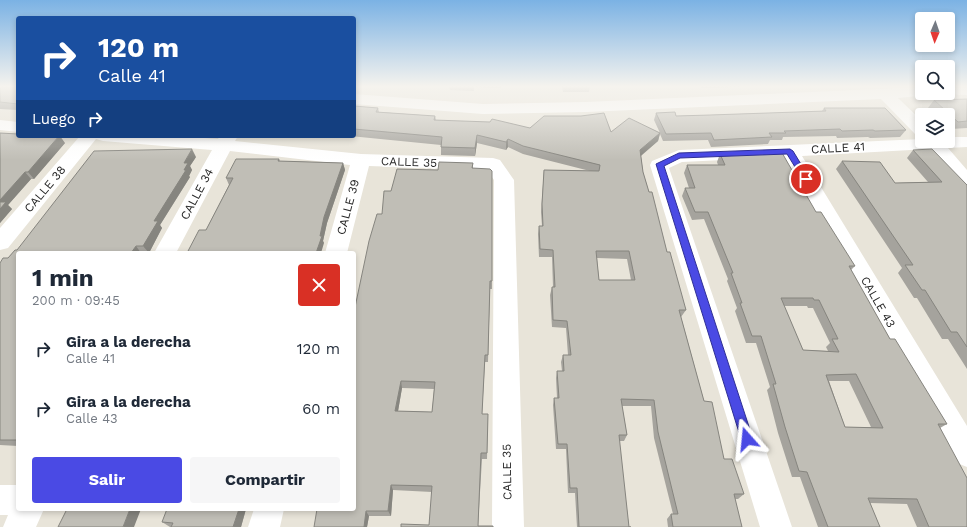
<!DOCTYPE html>
<html lang="es">
<meta charset="utf-8">
<style>
body{margin:0;font-family:"Work Sans",sans-serif;background:#f6f6f7;color:#1f2937;height:100vh;display:flex;flex-direction:column;font-size:15px;white-space:nowrap}
*{box-sizing:border-box;margin:0}
p{font-size:13px;color:#747a83}
.icon{flex:none;width:22px;height:22px;fill:none;stroke:currentColor;stroke-width:2;stroke-linecap:round;stroke-linejoin:round}
.map{position:relative;flex:1;overflow:hidden}
.details{position:absolute;left:16px;top:251px;width:340px;height:260px;display:flex;flex-direction:column;background:#fff;border-radius:4px;box-shadow:0 2px 6px #0003}
.details>*{flex:none}
.top-card{position:absolute;left:16px;top:16px;width:340px;height:122px;border-radius:4px;box-shadow:0 2px 6px #0003;background:#1a4fa0;color:#fff;overflow:hidden}
.needle{width:26px;rotate:182deg}
.tools{position:absolute;left:915px;top:12px;display:grid;gap:8px}
.tools a{display:grid;place-items:center;width:40px;height:40px;border-radius:4px;background:#fff;box-shadow:0 2px 6px #0003;font-size:20px}
.pin{position:absolute;display:grid;place-items:center;width:34px;height:34px;color:#fff;margin:-17px;border:2px solid #fff;border-radius:50%;box-shadow:0 1px 4px #0007}
.me{position:absolute;width:44px;margin:-22px;rotate:342deg;stroke-linejoin:round;filter:drop-shadow(0 0 3px #0008)}
.turn{display:flex;align-items:center;gap:14px;height:84px;padding:0 16px;font-size:18px}
.turn .icon{width:52px;height:52px;stroke-width:2.5}
.turn b{display:block;font-size:28px;line-height:34px}
.then{display:flex;align-items:center;height:38px;padding:0 16px;background:#0003;gap:8px;font-size:15px}
.round{display:grid;place-items:center;flex:none;width:42px;height:42px;border-radius:4px;background:#f6f6f7}
.headline{display:flex;align-items:center;justify-content:space-between;height:68px;padding:0 16px}
h1{font-size:24px;font-weight:700;line-height:30px}
.button{display:flex;gap:8px;margin-top:auto;padding:8px 16px}
.button a{flex:1;height:46px;border-radius:4px;background:#4a4ae4;color:#fff;font-size:16px;font-weight:700;line-height:46px;text-align:center}
.button a+a{background:#f6f6f7;color:#1f2937}
ul{padding:0;list-style:none}
li{display:flex;align-items:center;gap:12px;height:60px;padding:0 16px}
li div{flex:1}
li b{display:block;font-size:15px}
li em{font-style:normal}
.map>svg:first-child{display:block}
.lines{fill:none;stroke-linecap:round;stroke-linejoin:round}
.minor{fill:#fff;fill-rule:evenodd}
.wall{fill:#a5a39d;fill-rule:evenodd}
.shaded-wall{fill:#86857f}
.building{fill:#c0beb6;stroke:#86857f;fill-rule:evenodd}
.route{fill:#4a4ae4;stroke:#303094}
.labels{text-anchor:middle;dominant-baseline:central;stroke-width:3.5;stroke-linejoin:round;paint-order:stroke}
.street-label{font-size:12px;fill:#272727;stroke:#fff}
</style>
<div class="map">
<svg width="967" height="527" viewBox="0 0 967 527">
<rect width="100%" height="100%" fill="#e8e4d9"/>
<g class="lines">
<path class="minor" d="M948,86H967V95L942,94L941,93H948Z
M922,87V93H929L928,95L898,98L922,121V136L916,135L881,99L586,112L483,114L354,104V94L483,104L586,102Z
M0,120L18,122V132L0,130Z
M80,136H176L218,139L220,136H238L235,141L361,154L493,158L500,160L514,180L524,527H492L494,180L487,170L369,166L347,253H325L350,165L230,151L176,253H154L212,150L103,141L96,139L8,248L0,250V228Z
M948,137H967V147L948,148L967,170V188L960,187L929,149L802,156L967,426V467L957,463L784,157L682,162L669,168L792,527H760L650,165L652,161L679,150L922,139V141H948Z
M0,485H18V509H44L36,527H3L8,515H0Z
M254,509H284L280,527H248Z"/>
</g>
<path class="wall" d="M0,86H18V110L0,109Z
M449,86H501V88L474,87V91L450,90Z
M562,86H590L589,92H563Z
M700,86H768L701,88Z
M967,99V128L951,129L948,126V115H936L928,108L934,100Z
M354,106L378,108L379,112L435,116L436,120L530,128L611,132L660,133L654,120L656,113L676,116L710,115L822,111L824,108L906,130L900,137L870,138L868,137L837,138L836,136L783,137L782,140H770L768,144L711,147L708,140L663,141L660,134L658,141L641,156L643,172L667,252L686,310L681,317L704,401L724,459L744,494L738,499H735L742,527H668L667,519L671,514H673L654,438L651,406H622L627,435L624,441H619L629,527H631H577L575,493H568L566,449H556L553,405L554,398H557L556,378L557,371H562L561,362L563,355H568L566,328L552,327L550,295L552,287H553L552,257H539L538,234L539,226H542L541,212L544,170L590,171L523,154L508,147L506,150L477,143L475,156L441,155V145L350,136H354ZM597,258L627,259L631,280H599Z
M0,133L65,143L34,179H31L8,205L12,209L0,223Z
M314,136H327V137Z
M913,150L967,185V369L948,339H942L917,298H914L898,273L902,268L836,169L842,161L895,183L928,182L907,158Z
M720,154L816,212L855,266L851,270L890,339L947,424L940,428L967,527H917L907,504L870,503L880,527H818L800,477H792L778,433L767,390L770,387L756,343H746L735,311L737,308L727,281L728,279L704,219L692,220L682,196L685,188H689L684,173L687,165H718L717,162ZM784,306H807L808,308H813L830,343L826,347L828,351L803,350ZM829,381H849L871,427H845Z
M196,157L190,166L192,170L189,176L190,177L160,225L162,228L149,253H18V446L0,445V263L8,258L17,250Z
M279,159L280,161L343,163L345,170L327,223L323,241L324,243L206,230L229,185L226,178Z
M473,163V168L492,171V289H490L488,362H485L482,414H488L487,459H482L478,526L429,525L432,492L393,490L391,516H369L367,527H314L354,509L382,214L391,191L438,170ZM402,388L434,389L432,412L398,411Z
M246,509L241,527H170L162,522Z"/>
<path class="shaded-wall" d="M660,133L658,141L638,158L640,150Z
M477,135V143L475,156V148Z
M59,136H60L65,143L34,179L28,172Z
M508,139V147L506,150V142Z
M192,149L196,157L190,166L192,170L189,176L190,177L160,225L162,228L149,253L143,246L154,221L184,170V163Z
M343,163L345,170L327,223L323,241L324,243L321,253H316L324,217Z
M25,172L31,179L8,205L12,209L0,223V200Z
M136,246L141,253H131Z
M401,381L402,388L397,417L395,411Z
M391,485L393,490L391,516L388,511Z
M130,509H141L134,527H123Z
M239,509H246L241,527H233Z
M366,511L369,516L367,527H364Z"/>
<path class="building" d="M0,86H18V104L0,102Z
M967,99V121L958,122L934,100Z
M354,106L378,108L376,112L435,116L434,120L490,122L492,119L530,128L544,116H581L604,113L611,132L629,118L660,133L640,150L643,172L649,192H652L667,252H670L686,310H679L704,401L712,402L724,459H732L744,494H734L742,527H673L671,514H678L658,432L654,400L621,399L627,435H619L629,527H631H579L577,488H570L567,444H558L554,398H559L557,371H564L563,355H571L567,321L553,320L552,287H555L553,250L540,249L539,226H543L542,204L544,170L599,171L600,165L523,146L508,139L506,142L477,135L475,148L441,147L442,137L354,129ZM596,251H629L635,280H599Z
M824,108H885L906,130L875,131L873,130L842,131L840,129L784,131L786,133H769L772,137L714,140L711,133L666,134L656,113L675,112L676,116L710,115L826,111Z
M0,133L18,134V136H59L28,172H25L0,200Z
M192,149L184,163H188L184,170H186L154,221H158L143,246H136L131,253H18V440H0V263L3,258H8L15,250H17L94,151Z
M932,149L967,185V347L957,332H951L925,290H922L905,265H913L842,161L880,162L895,183L942,182L913,150Z
M781,151L816,212H821L855,266H849L890,339H895L947,424H938L967,478V527H929L917,499L868,498L880,527H828L807,472L799,471L785,427L773,384H776L761,336H752L740,303H742L731,273H733L708,212H695L685,188H695L687,165H725L720,154ZM781,298H813L814,300H819L838,339H832L839,352L803,350ZM856,374L883,428L845,427L826,375Z
M236,159H279L278,161L343,163L324,217L320,236H322L316,253H187L199,230H206L233,178H226Z
M439,162L473,163L472,168L490,169L492,171V281H490L488,355H485L482,414H488L487,453H481L478,526H493V527H401V524L429,525L432,486L391,485L388,511H366L364,527H314L317,509H354V312L369,241L377,214H382L384,191H391L397,169L438,170ZM401,381L435,382L432,412L395,411Z
M0,202H6L0,209Z
M67,509H130L123,527H58Z
M167,509H239L233,527H171L173,523L162,522Z"/>
<linearGradient id="sky" x2="0" y2="1"><stop stop-color="#7bb2e4"/><stop offset="0.54" stop-color="#f5f3ee"/><stop offset="1" stop-color="#f5f3ee" stop-opacity="0"/></linearGradient>
<rect width="967" height="160" fill="url(#sky)"/>
<path class="route" d="M790,149L793,151L810,179L809,180H803L787,154L680,158L664,166L753,439L751,443L747,445L743,443L741,439L656,164L679,153Z"/>
<g class="labels">
<g class="street-label">
<text transform="translate(838 148) rotate(-3)">CALLE 41</text>
<text transform="translate(409 162) rotate(2)">CALLE 35</text>
<text transform="translate(45 189) rotate(-50)">CALLE 38</text>
<text transform="translate(197 194) rotate(-62)">CALLE 34</text>
<text transform="translate(348 207) rotate(-75)">CALLE 39</text>
<text transform="translate(878 302) rotate(60)">CALLE 43</text>
<text transform="translate(507 472) rotate(-91)">CALLE 35</text>
</g>
</g>
</svg>
<div class="tools">
<a><svg class="needle" viewBox="-14 -14 28 28"><path d="M0-13l5 13h-10z" fill="#e53935"/><path d="M0 13l5-13h-10z" fill="#747a83"/></svg></a>
<a><svg class="icon" aria-label="search" viewBox="0 0 24 24"><circle cx="10" cy="10" r="6"/><path d="M15 15l6 6"/></svg></a>
<a><svg class="icon" aria-label="layers" viewBox="0 0 24 24"><path d="M12 4l9 5-9 5-9-5zM3 14l9 5 9-5"/></svg></a>
</div>
<div class="pin" style="left:806px;top:179px;background:#d93025"><svg class="icon" aria-label="arrive" viewBox="0 0 24 24"><path d="M6 21V4h12l-3 4 3 4H6"/></svg></div>
<svg class="me" style="left:747px;top:439px" viewBox="-20 -20 40 40"><path d="M0-17L14 15 0 8-14 15z" fill="#4a4ae4" stroke="#fff" stroke-width="4"/></svg>
<div class="top-card">
<div class="turn"><svg class="icon" aria-label="right" viewBox="0 0 24 24"><path d="M7 20v-9h11M14 6l5 5-5 5"/></svg><div><b>120 m</b>Calle 41</div></div>
<div class="then">Luego<svg class="icon" aria-label="right" viewBox="0 0 24 24"><path d="M7 20v-9h11M14 6l5 5-5 5"/></svg></div>
</div>
<section class="details">
<div class="headline"><div><h1>1 min</h1><p>200 m · 09:45</p></div><a class="round" style="background:#d93025;color:#fff"><svg class="icon" aria-label="close" viewBox="0 0 24 24"><path d="M6 6l12 12M18 6L6 18"/></svg></a></div>
<ul>
<li><svg class="icon" aria-label="right" viewBox="0 0 24 24"><path d="M7 20v-9h11M14 6l5 5-5 5"/></svg><div><b>Gira a la derecha</b><p>Calle 41</p></div><em>120 m</em></li>
<li><svg class="icon" aria-label="right" viewBox="0 0 24 24"><path d="M7 20v-9h11M14 6l5 5-5 5"/></svg><div><b>Gira a la derecha</b><p>Calle 43</p></div><em>60 m</em></li>
</ul>
<div class="button"><a>Salir</a><a>Compartir</a></div>
</section>
</div>
